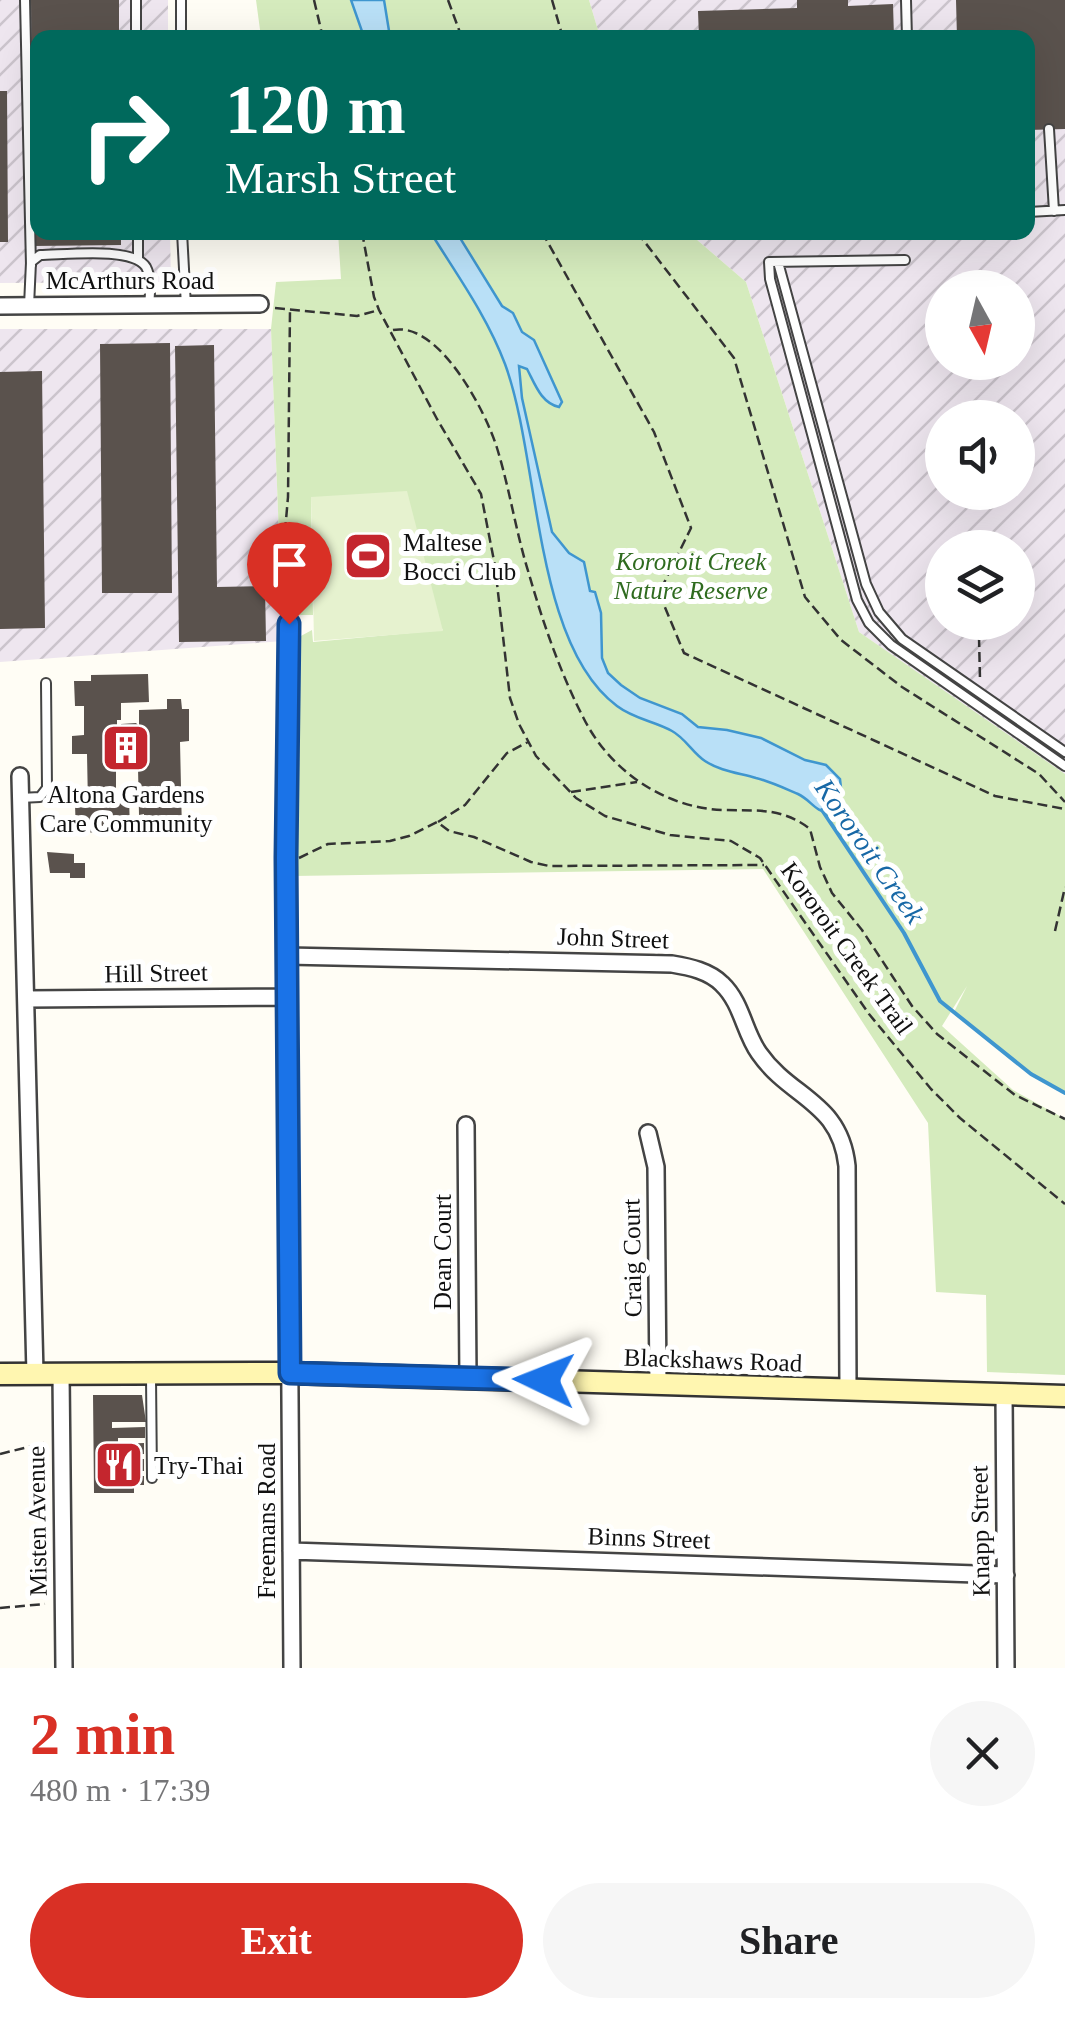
<!DOCTYPE html>
<meta charset="utf-8">
<style>
body{margin:0;font-family:Georgia,serif;background:#f6f6f6;color:#202124;height:100vh;display:flex;flex-direction:column;font-size:38px;white-space:nowrap}
*{box-sizing:border-box;margin:0}
p{font-size:32px;color:#757577}
.icon{flex:none;width:55px;height:55px;fill:none;stroke:currentColor;stroke-width:2;stroke-linecap:round;stroke-linejoin:round}
.map{position:relative;height:1668px;overflow:hidden}
.side{display:flex;flex-direction:column;background:#fff;flex:1}
.side>*{flex:none}
.top-card{position:absolute;left:30px;top:30px;width:1005px;height:210px;border-radius:20px;box-shadow:0 10px 40px #0002;background:#00695c;color:#fff;overflow:hidden}
.needle{width:65px;rotate:172deg}
.fabs{position:absolute;left:925px;top:270px;display:grid;gap:20px}
.fabs a{display:grid;place-items:center;width:110px;height:110px;border-radius:50%;background:#fff;box-shadow:0 10px 40px #0002;font-size:50px}
.pin{position:absolute;display:grid;place-items:center;width:85px;height:85px;color:#fff;margin:-102px -42px;border-radius:50% 50% 50% 0;rotate:-45deg;box-shadow:0 0 10px #0007}
.pin .icon{rotate:45deg}
.me{position:absolute;width:110px;margin:-55px;rotate:272deg;stroke-linejoin:round;filter:drop-shadow(0 0 8px #0008)}
.turn{display:flex;align-items:center;gap:35px;height:210px;padding:0 30px;font-size:45px}
.turn .icon{width:130px;height:130px;stroke-width:2.5}
.turn b{display:block;font-size:70px;line-height:85px}
.round{display:grid;place-items:center;flex:none;width:105px;height:105px;border-radius:52px;background:#f6f6f6}
.headline{display:flex;align-items:center;justify-content:space-between;height:170px;padding:0 30px}
h1{font-size:60px;font-weight:700;line-height:75px;color:#d93025}
.action{display:flex;gap:20px;margin-top:auto;padding:20px 30px}
.action a{flex:1;height:115px;border-radius:60px;background:#d93025;color:#fff;font-size:40px;font-weight:700;line-height:115px;text-align:center}
.action a+a{background:#f6f6f6;color:#202124}
.map>svg:first-child{display:block}
.industrial{fill:url(#industrial-furrows);fill-rule:evenodd}
.grass{fill:#d5ebbd}
.pitch{fill:#e6f2cf}
.water{fill:#b9e0f7;stroke:#3f96cf;stroke-width:2.5}
.lines{fill:none;stroke-linecap:round;stroke-linejoin:round}
.stream{stroke:#3f96cf;stroke-width:4}
.building{fill:#5a524d}
.lane-casing{stroke:#444;stroke-width:12}
.street-casing{stroke:#444;stroke-width:20}
.secondary-casing{stroke:#333;stroke-width:25}
.path{stroke:#333;stroke-width:2.5;stroke-dasharray:10 5;stroke-linecap:butt}
.lane{stroke:#fff;stroke-width:8}
.street{stroke:#fff;stroke-width:15}
.secondary{stroke:#fff6b0;stroke-width:20}
.route-casing{stroke:#114b97;stroke-width:25}
.route{stroke:#1a73e8;stroke-width:18}
.labels{text-anchor:middle;dominant-baseline:central;stroke-width:10;stroke-linejoin:round;paint-order:stroke}
.street-label{font-size:25px;fill:#111;stroke:#fff}
.poi-label{font-size:25px;fill:#111;stroke:#fff;text-anchor:start}
.park-label{font-size:25px;font-style:italic;fill:#2f6b1f;stroke:#fff}
.water-label{font-size:28px;font-style:italic;fill:#1768a6;stroke:#fff}
</style>
<div class="map">
<svg width="1065" height="1668" viewBox="0 0 1065 1668">
<defs>
<pattern id="industrial-furrows" width="10" height="10" patternUnits="userSpaceOnUse" patternTransform="scale(2.5)"><rect width="10" height="10" fill="#eee6ef"/><path d="M-1 1l2-2M0 10L10 0M9 11l2-2" fill="none" stroke="#cbc4cc"/></pattern>
</defs>
<rect width="100%" height="100%" fill="#fffdf5"/>
<path class="industrial" d="M0,0H168V37L38,38V232L170,233L171,282L0,283Z
M589,0H1065V775L859,632L746,282L689,233L1028,232V38L600,37ZM942,288H1018V362H942ZM942,418H1018V492H942ZM942,548H1018V622H942Z
M0,329H271L283,641L0,662Z"/>
<path class="grass" d="M256,0H589L600,37H261Z
M338,232L689,233L746,282L859,632L1065,774V1093L1031,1074L954,1012L967,986L942,1026L1013,1090L1065,1119V1375L987,1372L986,1295L936,1292L928,1123L763,869L293,876L292,647L299,637L312,630L313,642L443,630L311,497L313,615H282L271,329L276,282L341,279Z"/>
<path class="pitch" d="M407,491L443,631L314,641L311,497Z"/>
<path class="water" d="M351,0H384L390,37H364Z
M431,233H457L502,306L513,313L522,332L534,340L562,402L559,407C541,403 535,384 527,369L519,366L522,398L552,532L569,553L584,562L590,591L595,592L601,613L602,658L608,673L621,685L640,698L682,714L698,727L727,730L761,738L805,760L826,765L840,779L841,788L826,794L832,808L830,813C815,812 811,800 798,794C786,789 769,781 756,778C739,773 720,771 705,761C693,753 685,738 672,731C654,721 634,719 617,706C533,644 540,458 505,364C487,316 457,275 431,233Z"/>
<g class="lines">
<path class="stream" d="M822,810L904,933L940,1001L1031,1074L1065,1093"/>
</g>
<path class="building" d="M31,0H119V38H38V232H121V245L33,246Z
M797,0H848V6L893,4L894,37L699,38L698,11L797,8Z
M956,0H1065V129L1028,130V38H957Z
M0,91H7L8,242H0Z
M170,343L172,593H102L100,344Z
M214,345L217,587L265,586L266,641L179,642L175,346Z
M42,371L45,628L0,629V372Z
M148,674L149,702L121,703V720H117V727H121V724L136,723L139,726V710L167,709V699H181L182,709H189V741L180,742L182,832L144,833V814L139,815L138,768L121,769L120,762L116,763V797H129L130,831L76,833L75,805H88L87,754H72V736L84,735V706H75L74,681H91V675Z
M47,852L74,854V863H85V878H70V873H50Z
M93,1395H142L146,1422H112V1428L145,1427V1438H118V1444L144,1443V1454L125,1455V1459H144V1471H125V1476H144V1485H134V1493H94Z"/>
<g class="lines">
<g class="lane-casing">
<path id="lane" d="M25,0L31,266
M136,0V38
M906,0L907,38
M181,38V0
M1049,129L1054,211
M1028,212L1065,210
M138,232V258
M182,232L186,306
M905,260L769,262L770,279L857,600L869,623L891,645L1065,766
M778,262L866,584L879,612L902,639L1065,752
M29,306L31,262L40,255C63,255 133,246 146,267C152,278 150,294 149,306
M20,798L40,797L47,788L46,683
M151,1377L152,1478"/>
</g>
<g class="street-casing">
<path id="street" d="M0,306L260,304
M289,623L286,858L292,1668
M20,776L35,1374
M287,956L672,964C690,967 709,971 722,984C742,1003 744,1032 759,1053C791,1099 840,1101 847,1166L848,1389
M26,999L287,997
M466,1125L468,1378
M648,1133L656,1167L658,1384
M61,1374L64,1668
M1004,1394L1006,1668
M291,1551L1006,1575"/>
</g>
<g class="secondary-casing">
<path id="secondary" d="M0,1374L289,1373L1065,1396"/>
</g>
<path class="path" d="M314,0L323,38
M448,0L462,38
M552,0L563,38
M362,232L374,297L379,310L437,419L481,494L495,566L510,698L519,724L536,756L576,798L605,816L670,835L731,841L760,858L869,1014L931,1089L960,1118L1065,1204
M542,232L654,432L691,528L659,593L684,653L995,796L1065,809
M637,232L734,358L805,597L841,640L902,687L1039,774L1065,802
M275,308L357,316L379,310
M393,330C439,321 486,412 497,448C510,490 516,533 529,574C543,623 560,672 583,717C609,770 664,808 723,810C756,811 782,807 810,829L820,867L832,893L862,930L912,1006L937,1034L1015,1095L1065,1119
M286,607L284,543L288,497L290,310
M979,637L980,679
M571,792L637,782
M438,822L465,805L507,753L528,742
M299,858L328,844L390,841L409,836L437,822L449,831L474,837L531,862L549,866L764,865
M1055,931L1065,887
M32,1448L44,1453
M0,1454L44,1443
M0,1608L45,1604"/>
<use href="#lane" class="lane"/>
<use href="#street" class="street"/>
<use href="#secondary" class="secondary"/>
</g>
<g class="lines">
<g class="route-casing">
<path id="route" d="M289,624L286,858L290,1373L544,1380"/>
</g>
<use href="#route" class="route"/>
</g>
<defs>
<g id="stadium-square" transform="scale(2.5)"><rect x="-9" y="-9" width="18" height="18" rx="4" fill="#c4262e" stroke="#fff"/><path d="M0-5a6.5 5 0 1 0 0 10a6.5 5 0 1 0 0-10ZM-3.5-1.8h7v3.6h-7Z" fill="#fff"/></g>
<g id="building-square" transform="scale(2.5)"><rect x="-9" y="-9" width="18" height="18" rx="4" fill="#c4262e" stroke="#fff"/><path d="M-4-6H4V6H1V3H-1V6H-4ZM-2.5-4.3h1.7v1.8h-1.7ZM.8-4.3h1.7v1.8H.8ZM-2.5-1h1.7V.8h-1.7ZM.8-1h1.7V.8H.8Z" fill="#fff"/></g>
<g id="restaurant-square" transform="scale(2.5)"><rect x="-9" y="-9" width="18" height="18" rx="4" fill="#c4262e" stroke="#fff"/><path d="M-5-6h1v4h1v-4h1v4h1v-4h1v5L-1.5 .5V6h-2V.5L-5-1ZM5-6V6H3V1.5H1.5Q1.5-4 5-6Z" fill="#fff"/></g>
</defs>
<g fill-rule="evenodd">
<use href="#stadium-square" x="368" y="556"/>
<use href="#building-square" x="126" y="748"/>
<use href="#restaurant-square" x="119" y="1465"/>
</g>
<g class="labels">
<g class="street-label">
<text x="130" y="280">McArthurs Road</text>
<text transform="translate(613 938) rotate(2)">John Street</text>
<text transform="translate(847 948) rotate(54)">Kororoit Creek Trail</text>
<text transform="translate(156 973) rotate(-1)">Hill Street</text>
<text transform="translate(442 1252) rotate(-90)">Dean Court</text>
<text transform="translate(632 1258) rotate(-91)">Craig Court</text>
<text transform="translate(713 1360) rotate(2)">Blackshaws Road</text>
<text transform="translate(37 1521) rotate(-91)">Misten Avenue</text>
<text transform="translate(266 1521) rotate(-90)">Freemans Road</text>
<text transform="translate(980 1531) rotate(-91)">Knapp Street</text>
<text transform="translate(649 1538) rotate(2)">Binns Street</text>
</g>
<g class="poi-label">
<text x="403" y="542">Maltese<tspan x="403" dy="29">Bocci Club</tspan></text>
<text x="126" y="794" text-anchor="middle">Altona Gardens<tspan x="126" dy="29">Care Community</tspan></text>
<text x="154" y="1465">Try-Thai</text>
</g>
<g class="park-label">
<text x="691" y="561">Kororoit Creek<tspan x="691" dy="29">Nature Reserve</tspan></text>
</g>
<g class="water-label">
<text transform="translate(870 851) rotate(55)">Kororoit Creek</text>
</g>
</g>
</svg>
<div class="fabs">
<a><svg class="needle" viewBox="-14 -14 28 28"><path d="M0-13l5 13h-10z" fill="#e53935"/><path d="M0 13l5-13h-10z" fill="#757577"/></svg></a>
<a><svg class="icon" aria-label="sound" viewBox="0 0 24 24"><path d="M4 9h4l5-4v14l-5-4H4zM17 9q2 3 0 6"/></svg></a>
<a><svg class="icon" aria-label="layers" viewBox="0 0 24 24"><path d="M12 4l9 5-9 5-9-5zM3 14l9 5 9-5"/></svg></a>
</div>
<div class="pin" style="left:289px;top:624px;background:#d93025"><svg class="icon" aria-label="arrive" viewBox="0 0 24 24"><path d="M6 21V4h12l-3 4 3 4H6"/></svg></div>
<svg class="me" style="left:544px;top:1380px" viewBox="-20 -20 40 40"><path d="M0-17L14 15 0 8-14 15z" fill="#1a73e8" stroke="#fff" stroke-width="4"/></svg>
<div class="top-card">
<div class="turn"><svg class="icon" aria-label="right" viewBox="0 0 24 24"><path d="M7 20v-9h11M14 6l5 5-5 5"/></svg><div><b>120 m</b>Marsh Street</div></div>
</div>
</div>
<section class="side">
<div class="headline"><div><h1>2 min</h1><p>480 m · 17:39</p></div><a class="round"><svg class="icon" aria-label="close" viewBox="0 0 24 24"><path d="M6 6l12 12M18 6L6 18"/></svg></a></div>
<div class="action"><a>Exit</a><a>Share</a></div>
</section>
